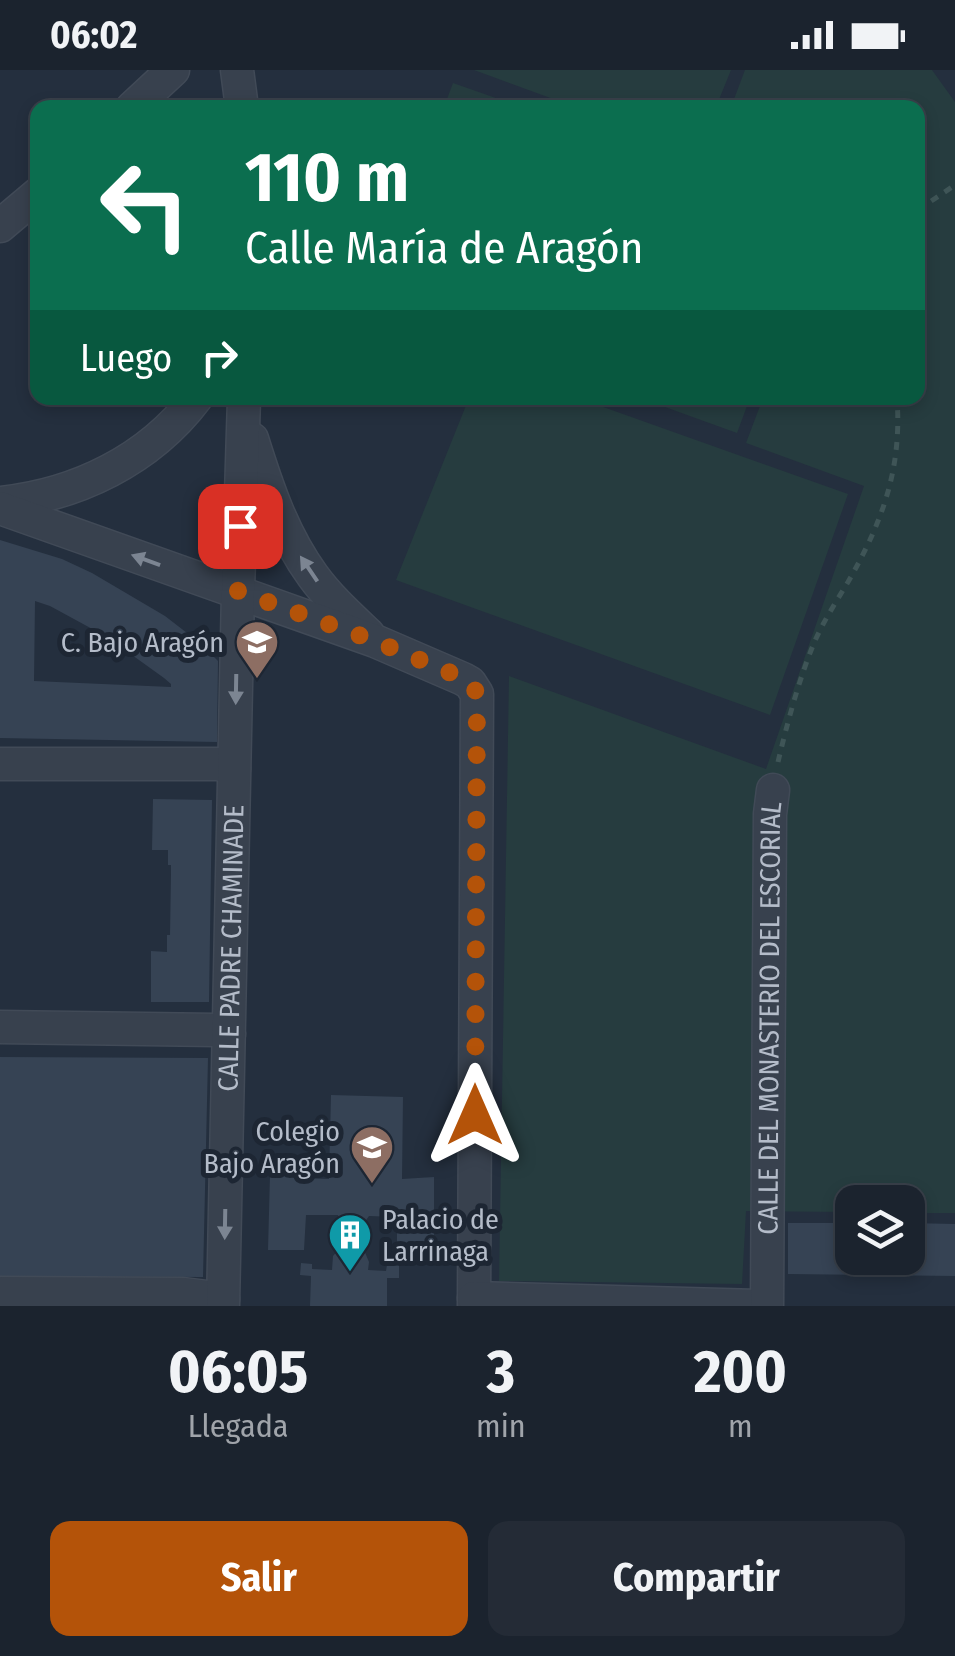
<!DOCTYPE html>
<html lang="es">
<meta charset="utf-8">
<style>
body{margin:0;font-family:"Fira Sans Condensed",sans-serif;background:#242b36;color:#f1f3f6;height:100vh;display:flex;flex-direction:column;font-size:38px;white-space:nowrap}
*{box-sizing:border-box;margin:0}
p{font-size:32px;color:#a0a4aa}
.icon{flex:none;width:55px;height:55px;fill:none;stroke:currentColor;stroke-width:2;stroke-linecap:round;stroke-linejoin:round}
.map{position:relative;height:1236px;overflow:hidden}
.sheet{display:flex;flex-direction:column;background:#1b232e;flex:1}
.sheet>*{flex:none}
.guide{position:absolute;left:30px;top:30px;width:895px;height:305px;border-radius:20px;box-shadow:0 5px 15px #0003,0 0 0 2px #39404a;background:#0b6e4f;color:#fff;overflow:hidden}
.fabs{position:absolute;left:835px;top:1115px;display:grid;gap:20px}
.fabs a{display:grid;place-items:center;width:90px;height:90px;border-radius:20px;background:#1b232e;box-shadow:0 5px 15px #0003,0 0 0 2px #39404a;font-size:50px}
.pin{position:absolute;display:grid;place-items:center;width:85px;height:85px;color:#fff;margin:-42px;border-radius:20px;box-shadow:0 5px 15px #0006}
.me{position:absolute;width:110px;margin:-55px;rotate:0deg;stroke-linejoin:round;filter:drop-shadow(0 0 8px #0008)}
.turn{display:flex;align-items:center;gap:35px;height:210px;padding:0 50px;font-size:45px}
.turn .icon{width:130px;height:130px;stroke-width:2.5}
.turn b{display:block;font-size:70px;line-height:85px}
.then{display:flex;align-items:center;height:95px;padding:0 50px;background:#0003;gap:20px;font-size:38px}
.eta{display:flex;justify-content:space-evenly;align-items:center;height:170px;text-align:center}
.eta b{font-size:60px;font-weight:700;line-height:70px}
.button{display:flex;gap:20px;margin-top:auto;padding:20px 50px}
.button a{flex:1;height:115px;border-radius:20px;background:#b45309;color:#fff;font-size:40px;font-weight:700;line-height:115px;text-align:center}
.button a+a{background:#242b36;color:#f1f3f6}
.status{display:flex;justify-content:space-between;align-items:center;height:70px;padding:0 50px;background:#1b232e;direction:ltr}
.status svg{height:28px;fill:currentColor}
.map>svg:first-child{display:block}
.green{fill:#263c3f}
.building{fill:#364354;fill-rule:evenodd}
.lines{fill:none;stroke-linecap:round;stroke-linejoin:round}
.minor-casing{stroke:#414a57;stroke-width:35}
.path{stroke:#3f5557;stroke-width:5;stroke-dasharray:8 8;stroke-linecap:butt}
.minor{stroke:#38414e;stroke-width:32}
.oneway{fill:#7c8592}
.route{stroke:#b45309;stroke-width:18;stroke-dasharray:0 32.4}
.labels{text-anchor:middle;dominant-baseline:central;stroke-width:10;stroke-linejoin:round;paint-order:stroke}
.poi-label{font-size:28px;fill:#b4bcc9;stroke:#1d2633;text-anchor:end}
.street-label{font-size:28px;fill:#b4bcc9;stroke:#1d2633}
</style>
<div class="status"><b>06:02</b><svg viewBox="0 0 49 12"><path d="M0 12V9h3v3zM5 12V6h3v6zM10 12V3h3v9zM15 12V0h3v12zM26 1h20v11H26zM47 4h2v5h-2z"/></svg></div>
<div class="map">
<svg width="955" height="1236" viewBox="0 0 955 1236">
<rect width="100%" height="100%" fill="#242f3e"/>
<path class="green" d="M474,0H731L716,37H575Z
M745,0H932L955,32V1143H908V1132H852V1142L746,1141L742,1214L499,1211L509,606L766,699L864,416L746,373L763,328H918V38L731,37Z
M453,13L521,37H444Z
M469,328H578L848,424L770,645L396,510Z
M640,328H750L737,363Z"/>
<path class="building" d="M0,470L62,489L92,503L165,546L200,573L218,591L217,672L0,668ZM35,531L50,536L107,567L164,608L171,614V617L34,611Z
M153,729L212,730L209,932H151V881L167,882V865H170L171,804V795H168V780H152Z
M0,987L208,988L203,1207L0,1206Z
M331,1025L403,1027L402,1109L434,1107V1181L397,1182V1147L369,1146L364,1153L353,1150L342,1154L338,1145H306L304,1180H268L270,1105H296L297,1108L329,1109Z
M788,1153H852V1188H908V1153L955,1154V1206L788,1204Z
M347,1174L357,1175L364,1180L369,1192L368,1200L386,1201L387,1195H399V1208H387V1236H310L311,1206L300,1205L301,1193L312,1194V1199L332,1200L333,1186L340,1178Z"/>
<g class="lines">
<g class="minor-casing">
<g id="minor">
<path d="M237,0L242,38"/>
<path d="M132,38L173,0"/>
<path d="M0,156L38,124"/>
<path d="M252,369C267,417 283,465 313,506C329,528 349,546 368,564"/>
<path d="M0,433C77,425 149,390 196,328"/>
<path d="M0,438L375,571L463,609L470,613L477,624L474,1236"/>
<path d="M0,694H219L234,699"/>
<path d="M0,957L217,960L229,964"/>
<path d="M0,1223L183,1224L223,1229"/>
<path d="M474,1228L758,1236"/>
<path id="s1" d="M223,1236L238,521L244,328"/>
<path id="s2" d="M767,1236L770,744L773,720"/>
</g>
</g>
<path class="path" d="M918,140L955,115
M778,692C787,654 799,609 814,573C823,552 836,532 848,512C883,451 902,398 897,328"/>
<use href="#minor" class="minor"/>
</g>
<defs><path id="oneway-solid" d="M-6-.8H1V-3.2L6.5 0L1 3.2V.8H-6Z" transform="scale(2.5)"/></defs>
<g class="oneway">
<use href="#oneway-solid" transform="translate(146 490) rotate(-160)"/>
<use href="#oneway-solid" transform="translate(309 499) rotate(-124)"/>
<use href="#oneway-solid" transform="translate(236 619) rotate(91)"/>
<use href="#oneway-solid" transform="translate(225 1154) rotate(91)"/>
</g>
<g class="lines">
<path class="route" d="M240,456L238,521L375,571L463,608L474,618L477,624L475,1045"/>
</g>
<defs>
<g id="university-pin" transform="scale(2.25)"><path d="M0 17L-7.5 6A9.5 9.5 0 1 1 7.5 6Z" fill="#8d6e63" stroke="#1d2633"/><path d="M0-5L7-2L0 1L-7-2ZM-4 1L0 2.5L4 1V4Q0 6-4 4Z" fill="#fff"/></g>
<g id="school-pin" transform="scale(2.25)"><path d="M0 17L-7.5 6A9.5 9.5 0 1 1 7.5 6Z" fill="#8d6e63" stroke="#1d2633"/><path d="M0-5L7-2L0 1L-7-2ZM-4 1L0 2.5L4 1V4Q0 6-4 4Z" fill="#fff"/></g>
<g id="building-pin" transform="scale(2.25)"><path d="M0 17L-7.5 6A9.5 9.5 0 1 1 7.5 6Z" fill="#0f9aa8" stroke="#1d2633"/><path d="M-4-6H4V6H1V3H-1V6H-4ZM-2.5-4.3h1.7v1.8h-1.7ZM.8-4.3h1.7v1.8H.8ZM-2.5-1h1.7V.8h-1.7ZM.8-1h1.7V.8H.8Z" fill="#fff"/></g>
</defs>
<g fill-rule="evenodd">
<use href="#university-pin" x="257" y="572"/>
<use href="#school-pin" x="372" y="1077"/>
<use href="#building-pin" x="350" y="1165"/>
</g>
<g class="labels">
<g class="poi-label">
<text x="224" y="572">C. Bajo Aragón</text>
<text x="340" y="1061">Colegio<tspan x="340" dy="32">Bajo Aragón</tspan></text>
<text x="382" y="1149" text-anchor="start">Palacio de<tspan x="382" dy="32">Larrinaga</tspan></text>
</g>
<g class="street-label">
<text stroke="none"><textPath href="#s1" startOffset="358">CALLE PADRE CHAMINADE</textPath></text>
<text stroke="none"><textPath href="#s2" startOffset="288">CALLE DEL MONASTERIO DEL ESCORIAL</textPath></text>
</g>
</g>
</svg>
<div class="fabs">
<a><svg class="icon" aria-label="layers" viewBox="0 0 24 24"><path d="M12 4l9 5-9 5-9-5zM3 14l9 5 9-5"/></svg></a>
</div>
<div class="pin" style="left:240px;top:456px;background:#d93025"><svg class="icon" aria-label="arrive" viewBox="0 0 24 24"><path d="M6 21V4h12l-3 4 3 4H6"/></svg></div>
<svg class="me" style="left:475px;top:1045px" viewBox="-20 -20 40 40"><path d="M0-17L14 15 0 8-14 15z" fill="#b45309" stroke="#fff" stroke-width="4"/></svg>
<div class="guide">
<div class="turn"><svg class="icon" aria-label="left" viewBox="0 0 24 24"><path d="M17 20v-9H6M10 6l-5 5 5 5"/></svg><div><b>110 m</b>Calle María de Aragón</div></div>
<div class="then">Luego<svg class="icon" aria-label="right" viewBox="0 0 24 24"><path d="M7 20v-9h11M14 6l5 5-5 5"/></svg></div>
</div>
</div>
<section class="sheet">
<div class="eta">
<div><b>06:05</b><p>Llegada</p></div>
<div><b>3</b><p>min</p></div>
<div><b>200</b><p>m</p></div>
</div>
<div class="button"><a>Salir</a><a>Compartir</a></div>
</section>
